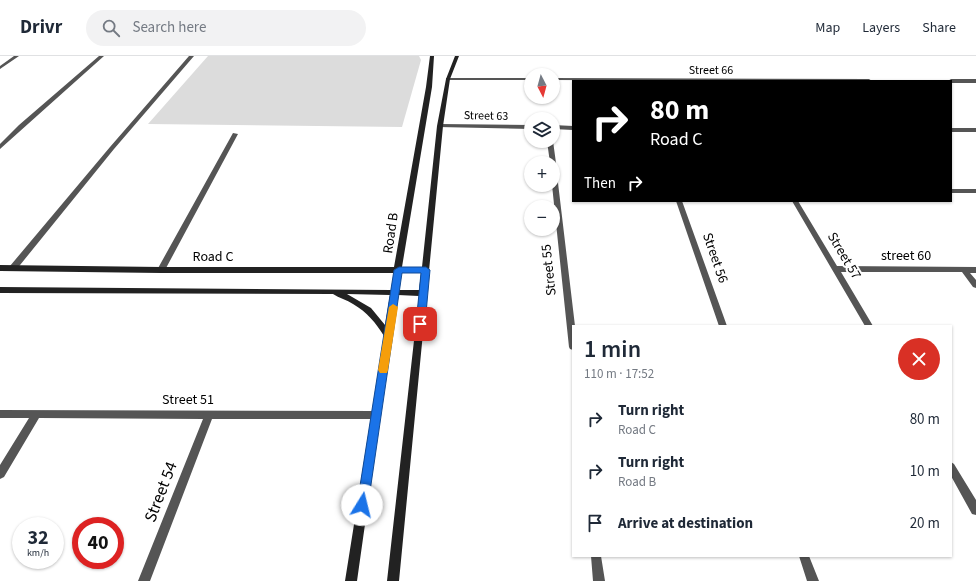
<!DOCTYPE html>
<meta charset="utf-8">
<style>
body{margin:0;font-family:"Source Sans 3",sans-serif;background:#f2f2f3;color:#1f2937;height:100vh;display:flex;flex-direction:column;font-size:15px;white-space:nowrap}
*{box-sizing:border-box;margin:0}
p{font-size:13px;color:#747a83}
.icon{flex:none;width:22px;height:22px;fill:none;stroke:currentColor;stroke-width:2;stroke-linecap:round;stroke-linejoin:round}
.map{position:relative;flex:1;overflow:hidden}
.details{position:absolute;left:572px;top:269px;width:380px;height:232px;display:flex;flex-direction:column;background:#fff;border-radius:0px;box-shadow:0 1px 3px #0004}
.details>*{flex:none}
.hud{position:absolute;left:572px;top:24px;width:380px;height:122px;border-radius:0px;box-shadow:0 1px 3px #0004;background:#000;color:#fff;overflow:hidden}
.needle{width:26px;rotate:174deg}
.buttons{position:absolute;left:524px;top:12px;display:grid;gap:8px}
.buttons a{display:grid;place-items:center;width:36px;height:36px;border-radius:50%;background:#fff;box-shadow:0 1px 3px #0004;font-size:20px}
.speed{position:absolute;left:12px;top:461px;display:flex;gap:8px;font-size:20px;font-weight:700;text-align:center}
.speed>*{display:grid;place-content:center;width:52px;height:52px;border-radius:50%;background:#fff;box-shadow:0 1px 3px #0004;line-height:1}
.speed small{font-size:10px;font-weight:400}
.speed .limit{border:6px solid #d22;background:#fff;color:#111}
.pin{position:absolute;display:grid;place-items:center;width:34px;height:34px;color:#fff;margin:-17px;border-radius:8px;box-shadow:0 2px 6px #0006}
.me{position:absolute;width:44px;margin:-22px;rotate:9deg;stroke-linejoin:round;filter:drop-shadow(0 0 3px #0008)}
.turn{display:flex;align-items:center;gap:14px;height:84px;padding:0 12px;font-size:18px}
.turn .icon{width:52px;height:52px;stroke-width:2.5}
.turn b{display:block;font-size:28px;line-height:34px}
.then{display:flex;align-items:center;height:38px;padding:0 12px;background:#0003;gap:8px;font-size:15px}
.round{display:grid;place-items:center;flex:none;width:42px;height:42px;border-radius:21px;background:#f2f2f3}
.summary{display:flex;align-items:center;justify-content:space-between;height:68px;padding:0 12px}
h1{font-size:24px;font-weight:600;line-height:30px}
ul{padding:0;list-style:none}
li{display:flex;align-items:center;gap:12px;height:52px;padding:0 12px}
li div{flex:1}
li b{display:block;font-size:15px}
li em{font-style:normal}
header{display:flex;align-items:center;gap:24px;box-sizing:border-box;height:56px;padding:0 20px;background:#fff;border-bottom:1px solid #e0e1e3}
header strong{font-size:19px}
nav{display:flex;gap:22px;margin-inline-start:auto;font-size:14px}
.search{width:280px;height:36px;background:#f2f2f3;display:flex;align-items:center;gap:10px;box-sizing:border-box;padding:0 14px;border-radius:22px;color:#747a83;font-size:15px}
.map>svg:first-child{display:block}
.green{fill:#dcdcdc}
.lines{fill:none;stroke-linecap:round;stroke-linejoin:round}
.street{fill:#555;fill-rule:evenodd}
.secondary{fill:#222;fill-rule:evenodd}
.route{fill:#1a73e8;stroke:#114b97}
.slow{fill:#f59e0b}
.labels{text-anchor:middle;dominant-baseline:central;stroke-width:4;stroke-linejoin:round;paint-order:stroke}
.far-street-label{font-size:12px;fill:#000;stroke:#fff}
.street-label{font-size:14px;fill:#000;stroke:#fff}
.near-street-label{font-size:17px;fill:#000;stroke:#fff}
</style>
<header>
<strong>Drivr</strong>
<div class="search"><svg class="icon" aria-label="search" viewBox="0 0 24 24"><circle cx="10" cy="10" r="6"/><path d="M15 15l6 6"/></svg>Search here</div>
<nav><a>Map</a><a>Layers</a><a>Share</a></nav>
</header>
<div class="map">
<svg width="976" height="525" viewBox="0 0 976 525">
<rect width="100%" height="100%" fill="#fff"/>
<path class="green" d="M208,0H419L421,4L402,71L148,68Z"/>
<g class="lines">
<path class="street" d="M14,0H19L0,13V10Z
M99,0H104L0,93V88L19,69Z
M189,0H194L114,93L16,214H10L9,212L10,210L110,91Z
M446,22H531V24H446Z
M553,22L869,23L872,25L553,24Z
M951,23H976V27H951V25H948Z
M440,68L531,69V73L438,71V69Z
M553,69L573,70V74L553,73Z
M951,72H976V76H951Z
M233,77L238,78L165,214L164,216H158L157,214Z
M547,85H553L556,107L554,108L556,110L575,270H573V294L570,293L569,291L552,129H553V107H550Z
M951,133H976V137H951Z
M676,145H682L727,270H719Z
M792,145H798L837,210L976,211V217H970L976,224V232L973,231L962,216H841L873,270H865Z
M0,354L376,355L379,356L381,359L379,362L376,363H212L150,525H138L203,363L39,362L4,421L0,423V409L29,362H0Z
M951,406L954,408L976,444V459L972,458L951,420Z
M591,500H601L605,525H593Z
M799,500H809L819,525H807Z"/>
<path class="secondary" d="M430,0H434L432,31L402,211H422L437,70L446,23L455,0H459L450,23L443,70L399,525H387L419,240L398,239L392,280L393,282L391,284L357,525H345L384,280C376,267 367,256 353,248C347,244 339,242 333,238L0,237V231L391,234L394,217H161L0,215V209L161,211H394L426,31ZM401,217H421L419,234H399ZM347,238L390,239L385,269L371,252Z"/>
</g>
<path class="route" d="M399,211H426L430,214L425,268L420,271L416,268L421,217H402L368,449L367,453L362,455L358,453L357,449L394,214Z"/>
<path class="slow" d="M393,248L398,251L388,314L387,317H380L378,314L389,251Z"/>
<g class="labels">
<g class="far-street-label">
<text x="711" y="14">Street 66</text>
<text transform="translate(486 60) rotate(1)">Street 63</text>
</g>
<g class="street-label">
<text transform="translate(391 177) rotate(-82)">Road B</text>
<text transform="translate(844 200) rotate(59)">Street 57</text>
<text x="906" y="200">street 60</text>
<text x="213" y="201">Road C</text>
<text transform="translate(715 202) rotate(71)">Street 56</text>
<text transform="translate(549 214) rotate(-96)">Street 55</text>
<text x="188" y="344">Street 51</text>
</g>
<g class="near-street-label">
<text transform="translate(161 436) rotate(-69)">Street 54</text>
</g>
</g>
</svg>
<div class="buttons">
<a><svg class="needle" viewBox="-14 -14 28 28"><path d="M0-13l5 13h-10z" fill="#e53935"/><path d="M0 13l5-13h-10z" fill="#747a83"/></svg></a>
<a><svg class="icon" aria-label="layers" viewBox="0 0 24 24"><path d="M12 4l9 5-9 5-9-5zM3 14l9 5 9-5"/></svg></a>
<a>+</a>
<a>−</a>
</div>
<div class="speed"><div>32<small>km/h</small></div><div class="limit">40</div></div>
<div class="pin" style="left:420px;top:268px;background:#d93025"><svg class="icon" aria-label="arrive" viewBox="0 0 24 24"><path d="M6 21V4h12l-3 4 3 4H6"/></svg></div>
<svg class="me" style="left:362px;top:449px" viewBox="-20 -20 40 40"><circle r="19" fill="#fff"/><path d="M0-13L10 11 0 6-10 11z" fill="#1a73e8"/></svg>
<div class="hud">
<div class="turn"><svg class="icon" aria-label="right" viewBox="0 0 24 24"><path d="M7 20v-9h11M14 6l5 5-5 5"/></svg><div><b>80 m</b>Road C</div></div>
<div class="then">Then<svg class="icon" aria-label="right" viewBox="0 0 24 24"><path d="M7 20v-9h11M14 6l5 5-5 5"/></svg></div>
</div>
<section class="details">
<div class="summary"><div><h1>1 min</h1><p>110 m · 17:52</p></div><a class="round" style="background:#d93025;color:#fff"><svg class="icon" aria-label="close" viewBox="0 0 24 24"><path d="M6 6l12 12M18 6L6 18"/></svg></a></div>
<ul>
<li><svg class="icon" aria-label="right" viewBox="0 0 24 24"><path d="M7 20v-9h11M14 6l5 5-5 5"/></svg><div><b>Turn right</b><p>Road C</p></div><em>80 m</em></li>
<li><svg class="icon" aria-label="right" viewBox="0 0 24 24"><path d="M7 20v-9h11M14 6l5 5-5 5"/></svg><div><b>Turn right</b><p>Road B</p></div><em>10 m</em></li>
<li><svg class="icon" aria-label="arrive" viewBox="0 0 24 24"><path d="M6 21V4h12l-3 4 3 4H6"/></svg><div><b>Arrive at destination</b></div><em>20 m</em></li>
</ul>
</section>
</div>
